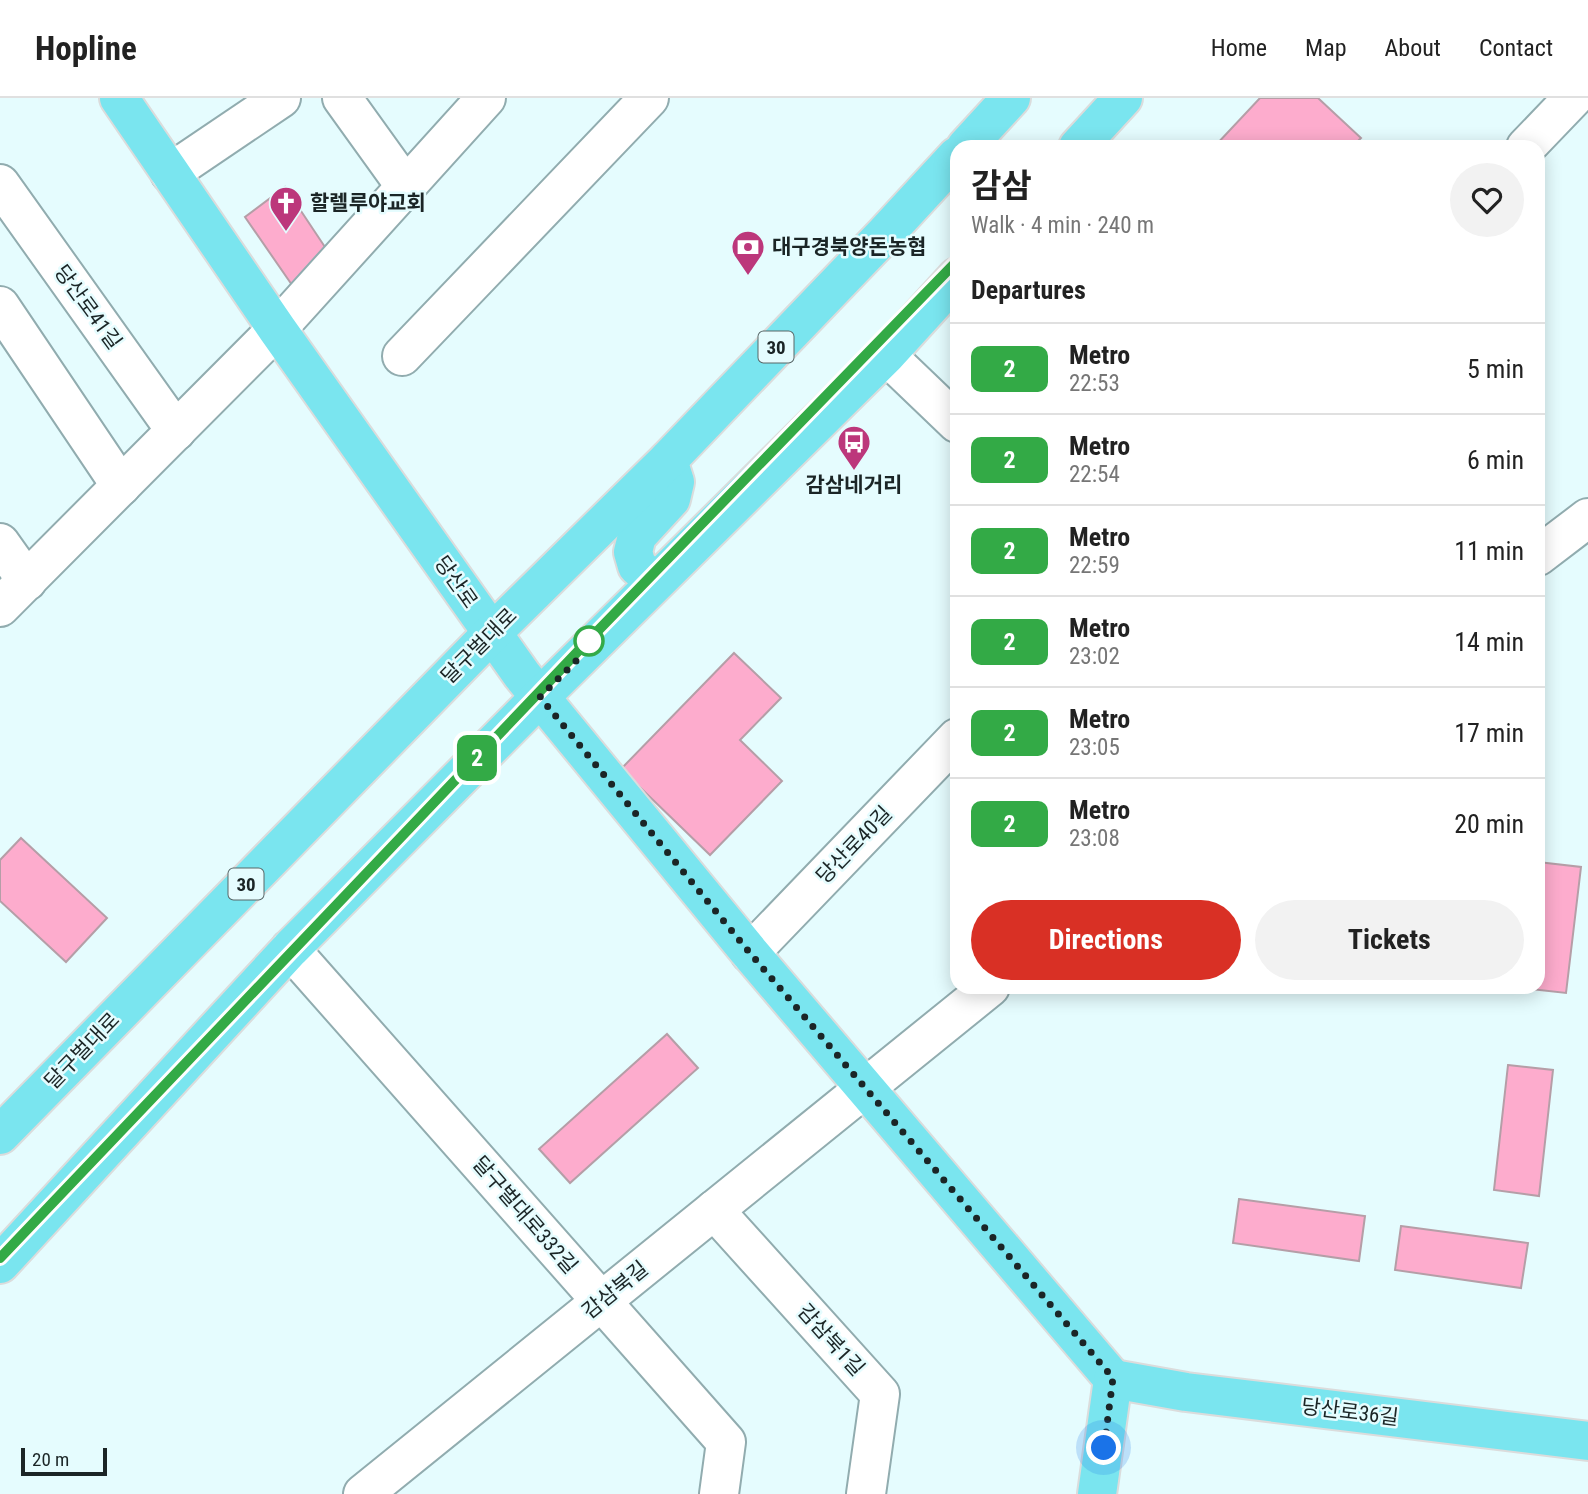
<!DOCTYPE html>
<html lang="en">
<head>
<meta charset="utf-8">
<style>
	:root { --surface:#fff; --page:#f2f2f2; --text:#222; --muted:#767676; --line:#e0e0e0; --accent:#d93025 }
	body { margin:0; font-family:"Roboto Condensed","Noto Sans KR",sans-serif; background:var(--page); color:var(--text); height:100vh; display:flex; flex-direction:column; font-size:26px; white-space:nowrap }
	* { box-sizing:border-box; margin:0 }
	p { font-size:23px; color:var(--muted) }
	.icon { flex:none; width:38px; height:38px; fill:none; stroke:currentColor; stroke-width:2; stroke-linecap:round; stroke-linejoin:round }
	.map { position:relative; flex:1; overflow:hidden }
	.side { position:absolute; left:950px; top:42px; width:595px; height:854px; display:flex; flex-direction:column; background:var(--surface); border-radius:21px; box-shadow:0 4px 18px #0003 }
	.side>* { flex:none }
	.badge { padding:0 14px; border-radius:10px; font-size:24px; line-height:46px }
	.scale { position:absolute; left:21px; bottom:18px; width:86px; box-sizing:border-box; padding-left:7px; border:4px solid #1b2526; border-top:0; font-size:19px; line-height:24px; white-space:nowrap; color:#1b2526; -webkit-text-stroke:5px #e5fcfe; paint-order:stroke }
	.you { position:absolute; width:35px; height:35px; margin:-18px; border:5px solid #fff; border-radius:50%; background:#1a73e8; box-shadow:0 0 0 10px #1a73e833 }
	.map>.badge { position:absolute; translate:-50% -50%; box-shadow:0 0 0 4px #fff }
	h2 { padding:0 21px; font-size:26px; line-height:63px }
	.round { display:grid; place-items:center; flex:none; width:74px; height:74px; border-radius:37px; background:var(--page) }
	.overview { display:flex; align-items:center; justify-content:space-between; height:119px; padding:0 21px }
	h1 { font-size:33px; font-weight:700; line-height:52px }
	.primary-button { display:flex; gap:14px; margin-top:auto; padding:14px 21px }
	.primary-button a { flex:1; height:80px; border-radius:42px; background:var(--accent); color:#fff; font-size:28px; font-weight:700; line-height:80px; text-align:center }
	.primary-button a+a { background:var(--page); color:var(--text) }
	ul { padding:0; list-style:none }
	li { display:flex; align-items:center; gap:21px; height:91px; padding:0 21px; border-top:2px solid var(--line) }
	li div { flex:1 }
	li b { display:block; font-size:26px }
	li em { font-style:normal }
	li .badge { min-width:77px; font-weight:700; text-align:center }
	header { display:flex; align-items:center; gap:42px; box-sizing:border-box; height:98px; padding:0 35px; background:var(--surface); border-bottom:2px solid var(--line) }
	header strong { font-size:33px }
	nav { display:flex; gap:38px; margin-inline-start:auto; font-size:24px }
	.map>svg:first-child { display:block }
	.building { fill:#fdaccd; stroke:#b59ea7; stroke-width:2 }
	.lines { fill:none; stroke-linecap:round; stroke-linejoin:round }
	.minor-casing { stroke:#91acaf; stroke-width:42 }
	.major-casing { stroke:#dbdcdc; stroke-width:42 }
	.minor { stroke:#fff; stroke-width:38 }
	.major { stroke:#7ae5ef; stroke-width:38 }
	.line-casing { stroke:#fff; stroke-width:16 }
	.line { stroke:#33aa46; stroke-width:10 }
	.walk { stroke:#1b2526; stroke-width:7; stroke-dasharray:0 12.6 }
	.stop-dot { fill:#fff; stroke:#33aa46; stroke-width:3.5 }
	.labels { text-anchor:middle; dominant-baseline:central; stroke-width:5; stroke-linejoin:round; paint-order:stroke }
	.shield { fill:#e5fcfe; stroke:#586667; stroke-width:2 }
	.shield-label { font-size:19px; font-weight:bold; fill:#1b2526 }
	.poi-label { font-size:21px; font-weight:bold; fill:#1b2526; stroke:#e5fcfe; text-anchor:start }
	.street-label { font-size:21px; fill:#1b2526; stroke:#e5fcfe }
</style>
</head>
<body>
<header>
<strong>Hopline</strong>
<nav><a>Home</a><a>Map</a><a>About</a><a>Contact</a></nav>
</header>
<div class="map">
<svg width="1588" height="1396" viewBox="0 0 1588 1396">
	<rect width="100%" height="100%" fill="#e5fcfe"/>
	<g class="building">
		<polygon points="1260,0 1318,0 1361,40 1352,49 1214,49"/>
		<polygon points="285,89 327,152 292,187 245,119"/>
		<polygon points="734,555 781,600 740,642 782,683 710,757 621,671"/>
		<polygon points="21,740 107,820 66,864 0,803 0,762"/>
		<polygon points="1538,764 1581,769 1566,895 1521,890 1538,889"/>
		<polygon points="667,936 698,970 570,1085 539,1051"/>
		<polygon points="1508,967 1553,972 1539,1098 1494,1092"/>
		<polygon points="1239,1101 1365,1118 1359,1163 1233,1145"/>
		<polygon points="1401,1128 1528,1145 1521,1190 1395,1172"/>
	</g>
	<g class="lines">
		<defs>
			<g id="minor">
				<polyline points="342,0 406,89"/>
				<polyline points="1526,49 1573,0"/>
				<polyline points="170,75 281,0"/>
				<polyline points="0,86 176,333"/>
				<polyline points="0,208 121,388"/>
				<polyline points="886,257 957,325"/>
				<polyline points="402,258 649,0"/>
				<polyline points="0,445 27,483"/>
				<polyline points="1538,458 1588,420"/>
				<polyline points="0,509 277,231 486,0"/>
				<polyline points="290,851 726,1344 719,1396"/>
				<polyline points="750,855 957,640"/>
				<polyline points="714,1112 880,1296 866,1396"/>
				<polyline points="363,1396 990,889"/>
			</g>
			<g id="major">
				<polyline points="119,0 277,231 522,577 750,855 1113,1281 1097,1396"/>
				<polyline points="966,49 1011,0"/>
				<polyline points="1078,49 1123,0"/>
				<polyline points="655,484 637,468 633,454 637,438 671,401 675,384 668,362"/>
				<polyline points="0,1037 492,535 668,362 885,136 957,58"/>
				<polyline points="0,1166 290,851 540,599 886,257 957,179"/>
				<polyline points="1113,1281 1186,1294 1588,1343"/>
			</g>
		</defs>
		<use href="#minor" class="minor-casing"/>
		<use href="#major" class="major-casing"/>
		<use href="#minor" class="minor"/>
		<use href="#major" class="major"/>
	</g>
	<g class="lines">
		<defs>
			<polyline id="line" points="0,1160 584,547 957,163"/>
		</defs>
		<use href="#line" class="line-casing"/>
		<use href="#line" class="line"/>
		<polyline class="walk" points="589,543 597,542 540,599 750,855 1113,1280 1104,1350"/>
	</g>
	<defs>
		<symbol id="church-pin" viewBox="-11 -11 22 30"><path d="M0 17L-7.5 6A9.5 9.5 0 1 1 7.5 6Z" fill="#bc377b" stroke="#e5fcfe"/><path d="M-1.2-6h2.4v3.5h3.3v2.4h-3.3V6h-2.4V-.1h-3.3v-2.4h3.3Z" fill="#fff"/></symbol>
		<symbol id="bank-pin" viewBox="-11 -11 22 30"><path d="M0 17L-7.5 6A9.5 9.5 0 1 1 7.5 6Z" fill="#bc377b" stroke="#e5fcfe"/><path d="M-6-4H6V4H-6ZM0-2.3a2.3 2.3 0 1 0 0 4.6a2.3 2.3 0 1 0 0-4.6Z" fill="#fff"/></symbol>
		<symbol id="bus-pin" viewBox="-11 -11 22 30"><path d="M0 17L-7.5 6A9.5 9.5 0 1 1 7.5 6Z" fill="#bc377b" stroke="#e5fcfe"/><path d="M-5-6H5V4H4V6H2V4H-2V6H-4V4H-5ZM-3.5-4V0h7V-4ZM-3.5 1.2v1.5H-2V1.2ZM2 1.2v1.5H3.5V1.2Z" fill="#fff"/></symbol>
	</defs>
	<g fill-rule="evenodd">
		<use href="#church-pin" x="267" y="86" width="38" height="52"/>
		<use href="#bank-pin" x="729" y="130" width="38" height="52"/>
		<use href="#bus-pin" x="835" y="325" width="38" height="52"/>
	</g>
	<circle class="stop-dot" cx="589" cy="543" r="14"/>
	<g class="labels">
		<g class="shield">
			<rect x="758.5" y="233.5" width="35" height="31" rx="5"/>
			<rect x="228.5" y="770.5" width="35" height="31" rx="5"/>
		</g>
		<g class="shield-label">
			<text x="776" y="249">30</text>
			<text x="246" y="786">30</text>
		</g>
		<g class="poi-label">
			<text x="310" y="105">할렐루야교회</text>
			<text x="772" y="149">대구경북양돈농협</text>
			<text x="854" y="387" text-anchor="middle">감삼네거리</text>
		</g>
		<g class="street-label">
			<text transform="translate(88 209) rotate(54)">당산로41길</text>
			<text transform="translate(456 484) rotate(55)">당산로</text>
			<text transform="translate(479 548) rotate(-45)">달구벌대로</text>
			<text transform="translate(854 747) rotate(-46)">당산로40길</text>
			<text transform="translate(82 953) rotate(-46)">달구벌대로</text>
			<text transform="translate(525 1117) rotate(49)">달구벌대로332길</text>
			<text transform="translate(615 1192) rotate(-39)">감삼북길</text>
			<text transform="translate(831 1242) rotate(48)">감삼북1길</text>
			<text transform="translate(1350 1314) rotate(7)">당산로36길</text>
		</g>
	</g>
</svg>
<div class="scale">20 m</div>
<div class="you" style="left:1104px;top:1350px"></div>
<b class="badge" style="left:477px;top:660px;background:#33aa46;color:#fff">2</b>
<section class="side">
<div class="overview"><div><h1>감삼</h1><p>Walk · 4 min · 240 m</p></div><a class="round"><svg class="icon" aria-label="heart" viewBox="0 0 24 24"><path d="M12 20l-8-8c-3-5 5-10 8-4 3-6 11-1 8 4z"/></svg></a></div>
<h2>Departures</h2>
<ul>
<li><span class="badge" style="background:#33aa46;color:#fff">2</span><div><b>Metro</b><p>22:53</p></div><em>5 min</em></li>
<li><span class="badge" style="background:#33aa46;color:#fff">2</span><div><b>Metro</b><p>22:54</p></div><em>6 min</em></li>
<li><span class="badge" style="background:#33aa46;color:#fff">2</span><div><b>Metro</b><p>22:59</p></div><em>11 min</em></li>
<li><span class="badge" style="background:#33aa46;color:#fff">2</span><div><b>Metro</b><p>23:02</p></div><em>14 min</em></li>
<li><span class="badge" style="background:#33aa46;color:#fff">2</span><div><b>Metro</b><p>23:05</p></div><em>17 min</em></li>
<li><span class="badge" style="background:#33aa46;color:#fff">2</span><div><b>Metro</b><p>23:08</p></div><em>20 min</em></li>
</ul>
<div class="primary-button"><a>Directions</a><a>Tickets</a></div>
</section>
</div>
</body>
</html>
